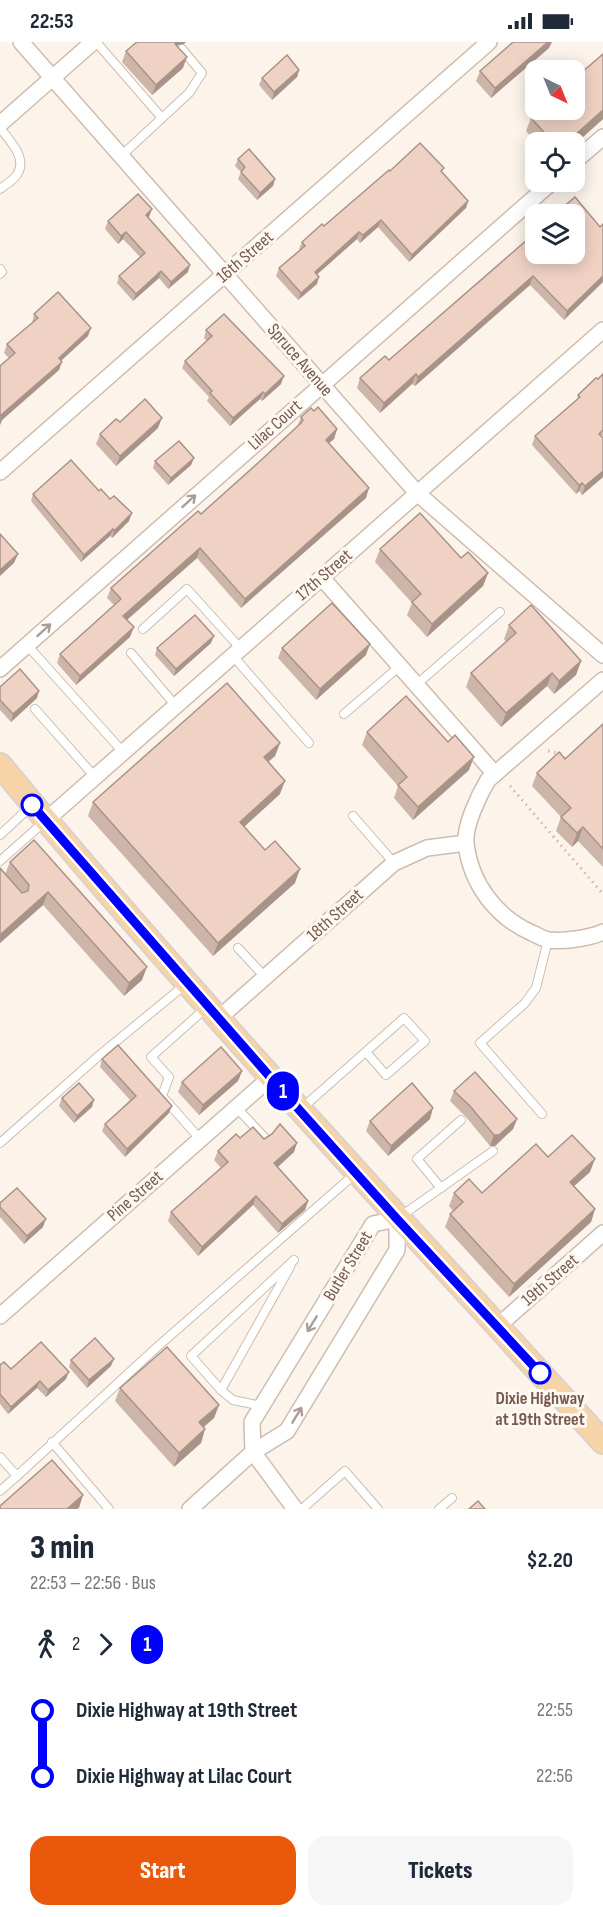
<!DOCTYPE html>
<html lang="en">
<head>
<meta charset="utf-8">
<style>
	:root { --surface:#fff; --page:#f6f6f7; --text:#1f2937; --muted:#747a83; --accent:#ea580c }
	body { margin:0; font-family:"Sofia Sans Condensed",sans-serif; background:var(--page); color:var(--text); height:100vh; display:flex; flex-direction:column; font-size:22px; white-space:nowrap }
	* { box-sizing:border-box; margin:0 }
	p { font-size:20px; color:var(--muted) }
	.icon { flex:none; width:33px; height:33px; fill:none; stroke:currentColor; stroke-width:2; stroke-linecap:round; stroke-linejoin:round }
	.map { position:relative; height:1467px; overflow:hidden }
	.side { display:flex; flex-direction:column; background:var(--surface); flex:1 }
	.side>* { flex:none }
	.badge { padding:0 12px; border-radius:20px; font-size:21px; line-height:39px }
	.needle { width:39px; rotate:137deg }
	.controls { position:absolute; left:525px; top:18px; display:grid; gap:12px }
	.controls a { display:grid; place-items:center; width:60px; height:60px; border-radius:12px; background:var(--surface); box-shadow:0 3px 15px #0003; font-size:30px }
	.map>.badge { position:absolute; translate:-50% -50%; box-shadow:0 0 0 3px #fff }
	.legs { display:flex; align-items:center; gap:9px; height:66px; padding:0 30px; font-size:20px }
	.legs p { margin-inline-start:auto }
	.overview { display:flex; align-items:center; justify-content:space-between; height:102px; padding:0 30px }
	h1 { font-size:33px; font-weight:800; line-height:45px }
	.cta { display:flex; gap:12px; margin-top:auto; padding:12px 30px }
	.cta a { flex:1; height:69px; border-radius:18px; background:var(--accent); color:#fff; font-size:24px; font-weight:800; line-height:69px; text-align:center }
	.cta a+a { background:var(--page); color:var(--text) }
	ul { padding:0 30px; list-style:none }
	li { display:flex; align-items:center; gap:21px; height:66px; font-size:22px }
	li i { display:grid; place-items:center; width:9px; height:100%; margin:0 8px; background:currentColor }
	li i::after { content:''; width:15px; height:15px; margin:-8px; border:4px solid; border-radius:50%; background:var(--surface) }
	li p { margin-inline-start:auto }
	li:first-child i { background:linear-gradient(#0000 50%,currentColor 0) }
	li:last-child i { background:linear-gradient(currentColor 50%,#0000 0) }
	.status { display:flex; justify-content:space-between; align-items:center; height:42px; padding:0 30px; background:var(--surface); direction:ltr }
	.status svg { height:16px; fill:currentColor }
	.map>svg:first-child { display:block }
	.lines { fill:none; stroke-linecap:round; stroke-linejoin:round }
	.service-casing { stroke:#cebcb0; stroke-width:10 }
	.minor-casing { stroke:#cebcb0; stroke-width:18 }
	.primary-casing { stroke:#d9d1cd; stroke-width:26 }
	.path { stroke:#d6b5a6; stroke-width:3; stroke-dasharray:1.5 4.5; stroke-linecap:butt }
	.service { stroke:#fff; stroke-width:8 }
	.minor { stroke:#fff; stroke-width:15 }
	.primary { stroke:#f7d4a7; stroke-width:22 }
	.wall { fill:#ceb5a9 }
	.shaded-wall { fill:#a89389 }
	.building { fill:#f0d2c4; stroke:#a89389; stroke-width:1.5 }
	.oneway { stroke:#ad9c95 }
	.line-1-casing { stroke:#fff; stroke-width:14 }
	.line-1 { stroke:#00f; stroke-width:9 }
	.stop-1-dot { fill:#fff; stroke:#00f; stroke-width:3 }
	.labels { text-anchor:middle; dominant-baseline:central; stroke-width:6; stroke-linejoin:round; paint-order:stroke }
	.street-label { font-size:18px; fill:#775a4e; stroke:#fef8f2 }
	.stop-label { font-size:18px; font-weight:bold; fill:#775a4e; stroke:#fef8f2 }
</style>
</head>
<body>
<div class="status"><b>22:53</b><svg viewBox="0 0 49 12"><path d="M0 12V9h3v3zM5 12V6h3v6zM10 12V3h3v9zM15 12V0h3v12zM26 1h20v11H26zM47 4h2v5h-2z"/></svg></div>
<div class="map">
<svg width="603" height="1467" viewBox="0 0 603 1467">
	<rect width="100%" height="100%" fill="#fcf4eb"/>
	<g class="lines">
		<defs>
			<g id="service">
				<polyline points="96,0 162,76"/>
				<path d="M 0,86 C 10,99 29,117 16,134 C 12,139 5,143 0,147"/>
				<polyline points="121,114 189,51 202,31 182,7"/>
				<polyline points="0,227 2,230 0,232"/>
				<polyline points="143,587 187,547 241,607"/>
				<polyline points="27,603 123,710"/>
				<polyline points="131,611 176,664"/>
				<polyline points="233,614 309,701"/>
				<polyline points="417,642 500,570"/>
				<polyline points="35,667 95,735"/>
				<polyline points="344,672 400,624"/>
				<polyline points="353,774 394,821"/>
				<polyline points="0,793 31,764"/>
				<polyline points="0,819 44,780"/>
				<polyline points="238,906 265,935"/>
				<polyline points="236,1065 265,1096"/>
				<polyline points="301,1067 404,976 425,999 386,1033 366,1010"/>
				<polyline points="542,1072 480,1001 524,962 536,946 548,898"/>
				<polyline points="200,1097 162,1054 169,1035 151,1015 207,965"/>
				<polyline points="0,1101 102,1011 186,942"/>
				<polyline points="441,1146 417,1117 461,1078"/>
				<polyline points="401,1174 493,1109"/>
				<polyline points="221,1348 290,1225"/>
				<polyline points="262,1364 233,1358 221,1348 191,1314 294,1218"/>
				<polyline points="52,1400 109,1467"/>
				<polyline points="0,1415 17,1434 0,1449"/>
				<polyline points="17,1434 156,1306 356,1131"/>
				<polyline points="302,1467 345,1429 378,1467"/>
				<polyline points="439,1467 452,1456"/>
			</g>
			<g id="minor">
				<polyline points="21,0 417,451 603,613"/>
				<polyline points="0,82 93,0"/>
				<polyline points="574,120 603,95"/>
				<polyline points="0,430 489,0"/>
				<polyline points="322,536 495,732"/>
				<polyline points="0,627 552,140"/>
				<path d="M 603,638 L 488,738 C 479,753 464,784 466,802 C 471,842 496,875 532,891 C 537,893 543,897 549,898 C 563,900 590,896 603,890"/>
				<polyline points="45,779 603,288"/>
				<polyline points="219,976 394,821 427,806 466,801"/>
				<polyline points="0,1274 271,1035"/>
				<polyline points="498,1284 603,1191"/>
				<polyline points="253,1410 295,1467"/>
				<polyline points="190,1467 253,1410 287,1389 397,1208 397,1177 373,1182 252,1380 253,1410"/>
			</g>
			<path id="primary" d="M 0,723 C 193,956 400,1176 603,1400"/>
		</defs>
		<use href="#service" class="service-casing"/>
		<use href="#minor" class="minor-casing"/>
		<use href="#primary" class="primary-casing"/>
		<g class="path">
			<polyline points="548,709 563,712 565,719"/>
			<polyline points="510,744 603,852"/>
		</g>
		<use href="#service" class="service"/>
		<use href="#minor" class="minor"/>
		<use href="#primary" class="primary"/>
	</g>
	<g class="wall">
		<polygon points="184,2 178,3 178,5 183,26 152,53 122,20 126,9"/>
		<polygon points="549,6 491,56 476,39 480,29"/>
		<polygon points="603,12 603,77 574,103 574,100 537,100 526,89 531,76"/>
		<polygon points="299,28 297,35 272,58 259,43 262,36"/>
		<polygon points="238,117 275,137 273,144 257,158 238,137 241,130 235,124"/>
		<polygon points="390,129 442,130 468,159 466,166 409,220 378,185 360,201 357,197 317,232 317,242 298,258 276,234 279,226 300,208 299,207 302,200 324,184"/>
		<polygon points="148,175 188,230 168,247 159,236 133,259 117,241 119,234 140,215 123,197 118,202 105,187 108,179 149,175"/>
		<polygon points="600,185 564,278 530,243 415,344 412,342 380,371 357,346 360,336"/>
		<polygon points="34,272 88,294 61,319 59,328 2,378 0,383 0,324 9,316 4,311 7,302 32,281"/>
		<polygon points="206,288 281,342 262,359 260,357 230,384 207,359 209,355 182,326 185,319 207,299 204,296"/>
		<polygon points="603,332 603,393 602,394 603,396 603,435 582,453 579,449 576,452 532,403 535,394 577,357 578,353"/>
		<polygon points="314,369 337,387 334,397 329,401 366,456 241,566 197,516 127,578 130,595 76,643 57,621 60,612 114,563 107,556 111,546 201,472 259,420 297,385 301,375"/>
		<polygon points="158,386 116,424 96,402 100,392"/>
		<polygon points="194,416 191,423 168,443 153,426 155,419"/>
		<polygon points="99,449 129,479 112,496 110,494 81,520 31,459 33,452"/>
		<polygon points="380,507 461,516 488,531 483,544 427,595 407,573 412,561 375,520"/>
		<polygon points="509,583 581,619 576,633 554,652 547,644 501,685 466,645 471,631 506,600 504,597"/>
		<polygon points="211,601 174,634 155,613 157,606"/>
		<polygon points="282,606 366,613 316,658 278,616"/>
		<polygon points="0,645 37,656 11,680 0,668"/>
		<polygon points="603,682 603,825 578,799 572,805 556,789 561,775 532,744 537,731 565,717"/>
		<polygon points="367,690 469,728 413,778 394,756 398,744 362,703"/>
		<polygon points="280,701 275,714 268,720 280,752 244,785 295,841 213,914 88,774 93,760"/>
		<polygon points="34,798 142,938 124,954 43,863 0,901 0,826 5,832 10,820"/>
		<polygon points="102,1017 169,1071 125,1115 102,1089 105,1082 130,1058 100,1025"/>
		<polygon points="242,1029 238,1039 199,1073 178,1050 182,1040"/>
		<polygon points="454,1049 517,1077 513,1087 495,1104 490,1104 466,1075 450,1059"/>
		<polygon points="62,1056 92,1065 74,1081 59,1064"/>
		<polygon points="430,1077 388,1114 366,1089 370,1079"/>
		<polygon points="240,1096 264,1097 294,1110 278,1125 308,1159 305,1168 278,1191 253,1163 198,1214 168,1179 171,1170 221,1126 214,1118 218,1109"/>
		<polygon points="590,1130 574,1144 595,1167 591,1180 509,1255 445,1185 450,1172 453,1169 449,1164 454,1151 482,1151"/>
		<polygon points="0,1161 43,1185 24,1202 0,1175"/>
		<polygon points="71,1318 111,1324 87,1346 69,1325"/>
		<polygon points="0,1323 11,1327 66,1337 46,1355 37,1346 8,1372 0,1362"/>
		<polygon points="120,1346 219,1363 214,1376 204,1385 205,1387 201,1401 174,1425 115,1359"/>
	</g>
	<g class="shaded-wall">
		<polygon points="178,0 186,0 184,2 178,3 176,9 175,2"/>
		<polygon points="548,0 552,0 549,6 491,56 495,46"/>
		<polygon points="187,15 183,26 152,53 156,43"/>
		<polygon points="299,28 297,35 272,58 274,50"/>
		<polygon points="603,68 603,77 574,103 574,100 567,100"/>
		<polygon points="275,137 273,144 257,158 260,151"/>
		<polygon points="468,159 466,166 409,220 412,213"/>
		<polygon points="152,167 149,175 143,180 146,173"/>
		<polygon points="381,178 378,185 360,201 363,193"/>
		<polygon points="126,190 123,197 118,202 121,194"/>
		<polygon points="359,190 357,197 312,237 315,230"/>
		<polygon points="190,223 188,230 168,247 171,240"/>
		<polygon points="161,229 159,236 133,259 136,252"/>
		<polygon points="533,234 530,243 415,344 418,335"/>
		<polygon points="603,234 603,240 564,278 567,269"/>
		<polygon points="319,235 317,242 298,258 301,251"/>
		<polygon points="91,286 88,294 55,324 59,316"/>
		<polygon points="62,320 59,328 2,378 0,383 0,374"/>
		<polygon points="416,332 412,342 380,371 384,361"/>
		<polygon points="284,334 281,342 262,359 265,352"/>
		<polygon points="263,350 260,357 230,384 233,376"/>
		<polygon points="162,376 158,386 116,424 120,414"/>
		<polygon points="337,387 334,397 322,407 326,398"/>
		<polygon points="194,416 191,423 168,443 171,436"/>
		<polygon points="603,429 603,435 582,453 585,444"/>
		<polygon points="582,441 579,449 576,452 579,443"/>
		<polygon points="369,446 366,456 241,566 245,557"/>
		<polygon points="132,471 129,479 112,496 114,489"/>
		<polygon points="113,487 110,494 81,520 84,513"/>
		<polygon points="200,506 197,516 120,584 123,574"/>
		<polygon points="18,512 14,521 0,534 0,528"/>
		<polygon points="488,531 483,544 427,595 432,582"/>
		<polygon points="134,585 130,595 76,643 80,634"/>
		<polygon points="214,594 211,601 174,634 176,627"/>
		<polygon points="370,602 366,613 316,658 320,647"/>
		<polygon points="581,619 576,633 554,652 559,639"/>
		<polygon points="552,631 547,644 501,685 506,671"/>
		<polygon points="39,649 37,656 11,680 13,672"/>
		<polygon points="280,701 275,714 259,728 264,715"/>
		<polygon points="474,715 469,728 413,778 418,765"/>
		<polygon points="285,739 280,752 235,793 240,780"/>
		<polygon points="583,785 578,799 572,805 577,791"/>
		<polygon points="300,827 295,841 213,914 218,901"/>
		<polygon points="48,850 43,863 0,901 0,893"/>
		<polygon points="147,925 142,938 124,954 129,941"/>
		<polygon points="242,1029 238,1039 199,1073 203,1063"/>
		<polygon points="94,1058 92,1065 74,1081 77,1074"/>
		<polygon points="172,1064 169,1071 125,1115 127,1107"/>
		<polygon points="433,1066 430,1077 388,1114 391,1104"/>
		<polygon points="517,1077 513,1087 495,1104 490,1104 494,1093"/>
		<polygon points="297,1101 294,1110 271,1131 274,1121"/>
		<polygon points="595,1117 590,1130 565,1152 570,1140"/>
		<polygon points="256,1154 253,1163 198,1214 202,1205"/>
		<polygon points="308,1159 305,1168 278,1191 282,1182"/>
		<polygon points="595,1167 591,1180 509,1255 514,1242"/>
		<polygon points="46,1177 43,1185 24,1202 27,1194"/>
		<polygon points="114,1317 111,1324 87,1346 89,1338"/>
		<polygon points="69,1330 66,1337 46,1355 48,1348"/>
		<polygon points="40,1339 37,1346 8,1372 11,1365"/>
		<polygon points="219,1363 214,1376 194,1393 199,1380"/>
		<polygon points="205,1387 201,1401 174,1425 179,1411"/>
		<polygon points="83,1453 79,1466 77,1467 67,1467"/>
	</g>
	<g class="building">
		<polygon points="137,0 178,0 175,2 187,15 156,43 126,9"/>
		<polygon points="513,0 548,0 495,46 480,29"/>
		<polygon points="603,12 603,68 567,100 553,100 531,76 540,68 574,68 574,37"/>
		<polygon points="287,13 299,28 274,50 262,36"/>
		<polygon points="420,101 444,126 441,129 468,159 412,213 381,178 363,193 359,190 315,230 319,235 301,251 279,226 305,204 302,200 322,182 324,184 389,128 390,129"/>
		<polygon points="249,107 275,137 260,151 241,130 245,125 238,117"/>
		<polygon points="138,152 152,167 146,173 190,223 171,240 161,229 136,252 119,234 145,211 126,190 121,194 108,179"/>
		<polygon points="575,155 600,185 603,182 603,234 567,269 533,234 418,335 416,332 384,361 360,336 385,314 389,318 536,190 536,212 574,212 574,172 555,172"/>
		<polygon points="58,250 91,286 59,316 62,320 0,374 3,376 0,378 0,324 15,311 7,302 38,276 34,272"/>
		<polygon points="224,272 284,334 265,352 263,350 233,376 210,351 212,349 185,319 212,294 206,288"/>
		<polygon points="603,332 603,388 599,392 603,396 603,429 585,444 582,441 579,443 535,394 580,355 578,353 596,336 598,337"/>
		<polygon points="145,357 162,376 120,414 100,392 116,377 120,380"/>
		<polygon points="318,365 337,387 326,398 369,446 245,557 200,506 123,574 134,585 80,634 60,612 121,557 111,546 198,469 201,472 259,420 301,381 303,378 301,375 311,366 314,369"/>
		<polygon points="179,399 194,416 171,436 155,419"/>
		<polygon points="71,418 99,449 101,447 110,457 114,454 132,471 114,489 113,487 84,513 33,452"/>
		<polygon points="420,471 461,516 468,510 488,531 432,582 412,560 421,552 380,507"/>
		<polygon points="0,492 18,512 0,528"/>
		<polygon points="332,561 370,602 320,647 282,606"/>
		<polygon points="531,563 581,619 559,639 552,631 506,671 471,631 516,591 509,583"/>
		<polygon points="195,573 214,594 176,627 157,606"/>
		<polygon points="20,627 39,649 13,672 0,658 0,645"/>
		<polygon points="227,641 280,701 264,715 285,739 240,780 265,808 275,799 300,827 218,901 93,760"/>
		<polygon points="406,654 448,700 455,693 474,715 418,765 398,743 407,735 367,690"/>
		<polygon points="603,682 603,807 583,785 577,791 561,775 571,766 537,731 559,710 565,717"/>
		<polygon points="34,798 147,925 129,941 48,850 0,893 0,826 22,851 28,849 29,843 10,820"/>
		<polygon points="118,1003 172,1064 127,1107 105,1082 136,1054 102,1017"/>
		<polygon points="221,1005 242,1029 203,1063 182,1040"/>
		<polygon points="475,1030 517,1077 499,1093 494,1093 470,1064 454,1049"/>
		<polygon points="79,1041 94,1058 77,1074 62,1056"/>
		<polygon points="412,1041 433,1066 391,1104 370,1079"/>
		<polygon points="280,1082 297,1101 274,1121 308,1159 282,1182 256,1154 202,1205 171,1170 228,1120 218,1109 236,1092 240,1096 253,1085 264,1097 272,1092"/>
		<polygon points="572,1093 595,1117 570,1140 595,1167 514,1242 450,1172 463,1160 454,1151 469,1137 482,1151 536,1102 548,1115"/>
		<polygon points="17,1146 46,1177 27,1194 0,1165 0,1161"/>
		<polygon points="95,1296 114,1317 89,1338 71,1318"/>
		<polygon points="41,1300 69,1330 48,1348 40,1339 11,1365 0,1352 0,1323 4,1320 11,1327"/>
		<polygon points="167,1305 219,1363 199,1380 205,1387 179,1411 120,1346"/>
		<polygon points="52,1418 83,1453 67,1467 0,1467 0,1464"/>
		<polygon points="478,1459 485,1467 469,1467"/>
	</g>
	<defs><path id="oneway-shaft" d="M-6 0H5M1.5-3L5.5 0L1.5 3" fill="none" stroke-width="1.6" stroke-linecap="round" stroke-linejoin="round" transform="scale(1.5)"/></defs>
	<g class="oneway">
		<use href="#oneway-shaft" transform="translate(189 459) rotate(-42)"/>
		<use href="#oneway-shaft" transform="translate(44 588) rotate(-42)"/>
		<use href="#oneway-shaft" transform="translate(312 1282) rotate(121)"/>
		<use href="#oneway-shaft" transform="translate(297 1373) rotate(-59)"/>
	</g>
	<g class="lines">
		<defs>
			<polyline id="line-1" points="32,763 285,1052 397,1177 540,1331"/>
		</defs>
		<use href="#line-1" class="line-1-casing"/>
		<use href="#line-1" class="line-1"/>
	</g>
	<g class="stop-1-dot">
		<circle cx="32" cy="763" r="10"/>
		<circle cx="540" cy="1331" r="10"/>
	</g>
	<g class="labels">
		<g class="street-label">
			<text transform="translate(245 215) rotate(-41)">16th Street</text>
			<text transform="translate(300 318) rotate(49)">Spruce Avenue</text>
			<text transform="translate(275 383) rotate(-42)">Lilac Court</text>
			<text transform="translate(324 533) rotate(-41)">17th Street</text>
			<text transform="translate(335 873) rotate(-42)">18th Street</text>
			<text transform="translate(135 1154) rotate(-41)">Pine Street</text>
			<text transform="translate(348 1224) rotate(-59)">Butler Street</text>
			<text transform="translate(550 1238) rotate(-41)">19th Street</text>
		</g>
		<g class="stop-label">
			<text x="540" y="1356">Dixie Highway<tspan x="540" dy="21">at 19th Street</tspan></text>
		</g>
	</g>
</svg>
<div class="controls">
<a><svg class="needle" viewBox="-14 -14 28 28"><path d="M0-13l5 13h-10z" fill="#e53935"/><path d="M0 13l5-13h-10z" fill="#747a83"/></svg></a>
<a><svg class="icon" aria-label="locate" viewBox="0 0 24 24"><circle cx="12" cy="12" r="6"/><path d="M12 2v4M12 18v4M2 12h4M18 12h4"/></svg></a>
<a><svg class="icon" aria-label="layers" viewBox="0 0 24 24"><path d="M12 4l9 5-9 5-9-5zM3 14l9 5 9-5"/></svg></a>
</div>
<b class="badge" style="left:283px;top:1049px;background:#00f;color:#fff">1</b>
</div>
<section class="side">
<div class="overview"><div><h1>3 min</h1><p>22:53 – 22:56 · Bus</p></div><b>$2.20</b></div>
<div class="legs"><svg class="icon" aria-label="walk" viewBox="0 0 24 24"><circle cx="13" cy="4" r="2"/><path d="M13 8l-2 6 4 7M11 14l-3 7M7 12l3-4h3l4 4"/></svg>2<svg class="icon" aria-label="forward" viewBox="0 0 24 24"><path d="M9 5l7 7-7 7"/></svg><b class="badge" style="background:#00f;color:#fff">1</b></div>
<ul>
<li><i style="color:#00f"></i><b>Dixie Highway at 19th Street</b><p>22:55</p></li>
<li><i style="color:#00f"></i><b>Dixie Highway at Lilac Court</b><p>22:56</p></li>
</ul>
<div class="cta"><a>Start</a><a>Tickets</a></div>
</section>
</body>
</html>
